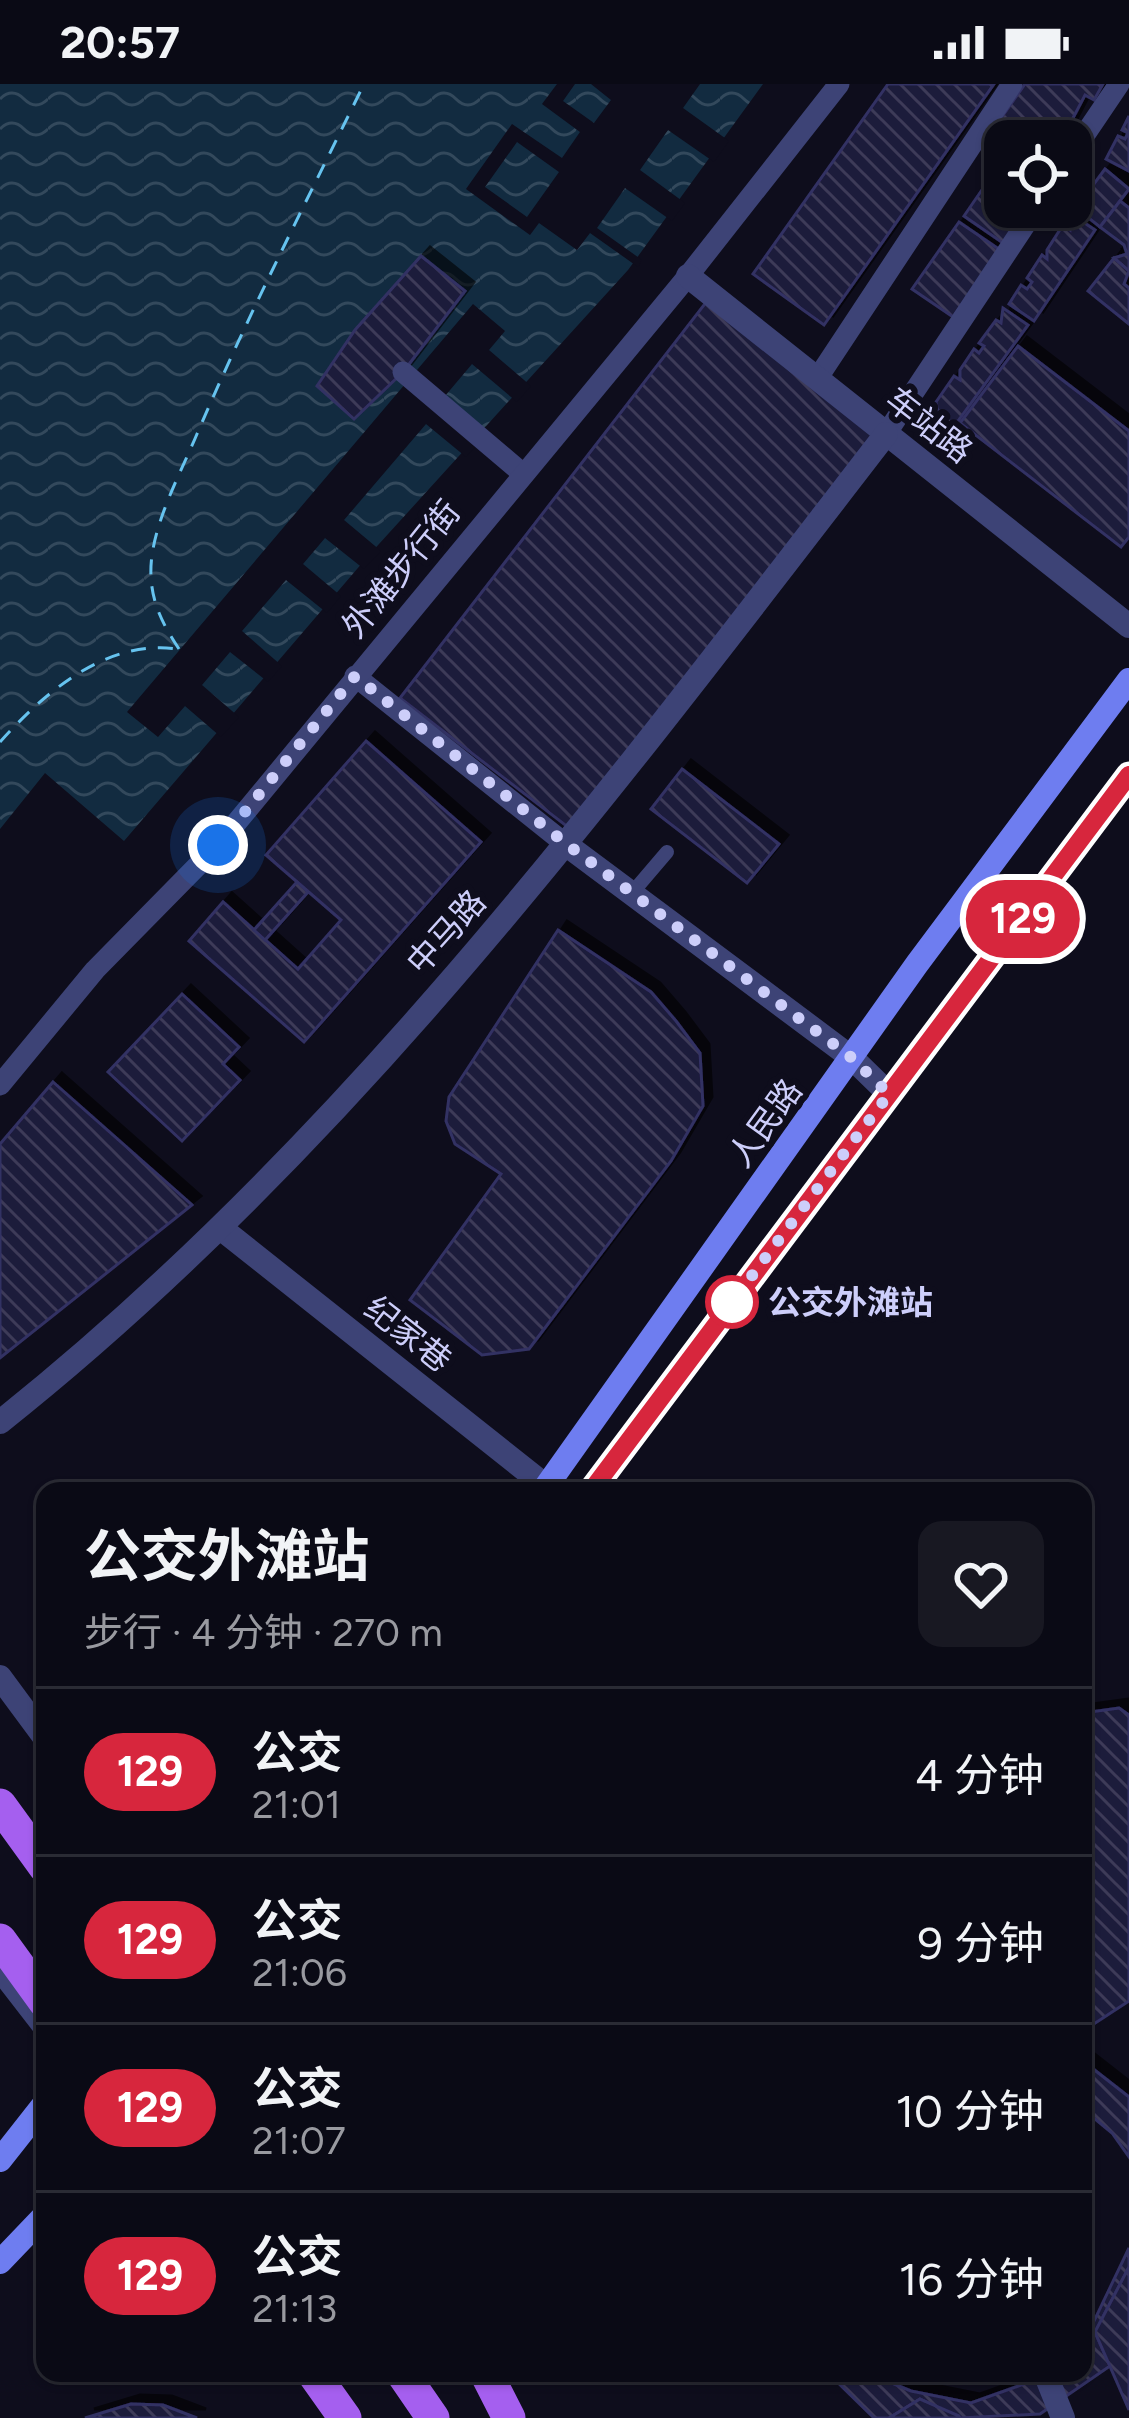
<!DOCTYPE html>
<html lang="zh">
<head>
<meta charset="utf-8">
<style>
	:root { --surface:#0a0a15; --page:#181822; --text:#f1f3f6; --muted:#999aa0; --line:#2a2b34 }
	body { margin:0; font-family:Figtree,"Noto Sans SC",sans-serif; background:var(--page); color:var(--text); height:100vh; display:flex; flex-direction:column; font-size:45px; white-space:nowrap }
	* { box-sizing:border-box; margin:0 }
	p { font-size:39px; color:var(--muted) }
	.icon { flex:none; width:66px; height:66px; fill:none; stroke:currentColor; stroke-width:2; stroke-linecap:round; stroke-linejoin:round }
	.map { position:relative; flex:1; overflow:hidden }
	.side { position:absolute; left:36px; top:1398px; width:1056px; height:900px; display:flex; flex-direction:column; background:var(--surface); border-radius:24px; box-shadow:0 3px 9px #0004,0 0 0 3px var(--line) }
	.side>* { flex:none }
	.badge { padding:0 24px; border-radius:39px; font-size:42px; line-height:78px }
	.controls { position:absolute; left:984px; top:36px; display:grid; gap:24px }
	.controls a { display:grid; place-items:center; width:108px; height:108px; border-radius:24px; background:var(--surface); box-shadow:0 3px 9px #0004,0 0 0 3px var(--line); font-size:60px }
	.you { position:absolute; width:60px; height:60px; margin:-30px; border:9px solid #fff; border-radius:50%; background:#1a73e8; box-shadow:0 0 0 18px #1a73e833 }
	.map>.badge { position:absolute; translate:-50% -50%; box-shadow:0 0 0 6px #fff }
	.round { display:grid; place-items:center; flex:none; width:126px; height:126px; border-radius:24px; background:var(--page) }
	.head { display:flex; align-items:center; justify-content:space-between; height:204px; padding:0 48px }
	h1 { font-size:57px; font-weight:700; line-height:90px }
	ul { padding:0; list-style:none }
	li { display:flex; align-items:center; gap:36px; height:168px; padding:0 48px; border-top:3px solid var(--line) }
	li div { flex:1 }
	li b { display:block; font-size:45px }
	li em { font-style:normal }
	li .badge { min-width:132px; font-weight:700; text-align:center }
	.status { display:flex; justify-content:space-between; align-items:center; height:84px; padding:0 60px; background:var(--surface); direction:ltr }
	.status svg { height:33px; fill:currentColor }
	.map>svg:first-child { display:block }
	.water { fill:url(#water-waves) }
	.pier { fill:#0e0d1c; fill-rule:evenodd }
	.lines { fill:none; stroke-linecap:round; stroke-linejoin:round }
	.ferry { stroke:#66c3ef; stroke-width:3; stroke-dasharray:15 12; stroke-linecap:butt }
	.building { fill:url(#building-back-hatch); stroke:#333064; stroke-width:3; filter:url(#shadow) }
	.path { stroke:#39a28d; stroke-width:6; stroke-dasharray:6 9; stroke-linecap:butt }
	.service { stroke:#3d4376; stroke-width:14 }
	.pedestrian { stroke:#3d4376; stroke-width:21 }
	.minor { stroke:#3d4376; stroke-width:24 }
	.tertiary { stroke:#3d4376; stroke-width:24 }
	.secondary { stroke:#6e7df0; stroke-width:24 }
	.primary { stroke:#a55fef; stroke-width:33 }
	.line-casing { stroke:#fff; stroke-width:27 }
	.line { stroke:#d7263d; stroke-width:18 }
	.walk { stroke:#cdcefa; stroke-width:12; stroke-dasharray:0 21.6 }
	.stop-dot { fill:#fff; stroke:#d7263d; stroke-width:6 }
	.labels { text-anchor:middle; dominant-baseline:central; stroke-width:12; stroke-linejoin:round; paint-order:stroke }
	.street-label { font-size:33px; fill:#cdcefa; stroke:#0e0d1c }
	.stop-label { font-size:33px; font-weight:bold; fill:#cdcefa; stroke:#0e0d1c; text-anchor:start }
</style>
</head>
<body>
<div class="status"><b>20:57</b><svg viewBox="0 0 49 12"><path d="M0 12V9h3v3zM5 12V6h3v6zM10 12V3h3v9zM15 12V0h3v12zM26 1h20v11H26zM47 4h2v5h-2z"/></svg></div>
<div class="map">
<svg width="1129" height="2334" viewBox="0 0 1129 2334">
	<defs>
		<pattern id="water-waves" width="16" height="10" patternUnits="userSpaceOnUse" patternTransform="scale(3)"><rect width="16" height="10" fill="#122b40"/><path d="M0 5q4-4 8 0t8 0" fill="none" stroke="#33495c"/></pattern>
		<pattern id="building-back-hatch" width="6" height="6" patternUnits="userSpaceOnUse" patternTransform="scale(3)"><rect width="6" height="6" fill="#1d1b3b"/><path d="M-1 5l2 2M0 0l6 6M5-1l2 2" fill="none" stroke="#3d3b58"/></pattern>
		<filter id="shadow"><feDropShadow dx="9" dy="-9" stdDeviation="0" flood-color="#0009"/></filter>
	</defs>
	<rect width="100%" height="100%" fill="#0e0d1c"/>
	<polygon class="water" points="0,0 763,0 628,186 369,471 124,757 45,689 0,745"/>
	<g class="pier">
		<path d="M 557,0 L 575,0 L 563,17 L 594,39 L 611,16 L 591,0 L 700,0 L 683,24 L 729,57 L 714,78 L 668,46 L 640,86 L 685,119 L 672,137 L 625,104 L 597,144 L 642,176 L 638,183 L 590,149 L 577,166 L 539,139 L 530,151 L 466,105 L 512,40 L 562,74 L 580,48 L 542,20 ZM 517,58 L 559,88 L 527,133 L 485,103 Z"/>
		<polygon points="473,220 505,247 489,266 531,302 517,318 472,280 445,312 489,348 466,373 426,340 344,436 381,467 364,485 325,454 303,480 341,512 327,529 286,496 242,547 282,582 268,598 230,568 202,601 239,633 221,653 185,622 158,653 127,628"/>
	</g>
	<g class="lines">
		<g class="ferry">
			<path d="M 179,565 C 159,535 147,509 152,471 C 158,430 181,388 197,350 C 248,231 307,116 364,0"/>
			<path d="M 0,658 C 45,608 106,555 178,565"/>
		</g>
	</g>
	<g class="building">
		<polygon points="888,0 994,0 824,241 753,190"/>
		<polygon points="1025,0 1103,0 1094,16 1085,11 1061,57 1005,57 1005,72 983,60"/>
		<polygon points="1129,32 1129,87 1106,75 1118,52 1125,55 1128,49 1122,46"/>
		<polygon points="1105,85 1129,105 1100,143 1076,124"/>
		<polygon points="986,100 1005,113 1005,123 1026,127 1003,159 964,132"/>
		<polygon points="1120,117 1129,124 1129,187 1114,174 1127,170 1124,161 1100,143"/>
		<polygon points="1071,130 1095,146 1034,237 1009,220 1021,201 1027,205 1032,198 1027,194 1042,171 1047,175 1047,166 1063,141 1070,146"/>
		<polygon points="959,138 1000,166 953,233 912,205"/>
		<polygon points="421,172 465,207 403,288 354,335 317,302 355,246"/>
		<polygon points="1114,174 1129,187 1124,200 1129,204 1129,240 1088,207"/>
		<polygon points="707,217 880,351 573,747 400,614"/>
		<polygon points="1003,224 1028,241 953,344 939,334 936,318 954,292 960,296 960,286 974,265 979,269 984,262 979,259 996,236 1001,239"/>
		<polygon points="1018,262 1129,347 1129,453 1121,463 960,339"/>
		<polygon points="366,657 481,758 304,958 189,857 223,818 298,885 341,836 266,771"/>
		<polygon points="682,685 779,760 747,799 651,725"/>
		<polygon points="297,798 308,808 265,856 254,846"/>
		<polygon points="558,846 651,908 676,937 700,969 703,1022 671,1077 529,1265 482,1271 410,1216 501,1090 455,1060 446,1037 449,1013"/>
		<polygon points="182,910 239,963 223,980 240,996 182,1057 108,988"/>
		<polygon points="53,998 192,1121 0,1274 0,1060"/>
		<polygon points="1119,1624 1129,1631 1129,1917 1083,1947 1083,1629"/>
		<polygon points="1083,1977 1129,2013 1129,2073 1112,2049 1083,2025"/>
		<polygon points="1129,2164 1129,2183 1095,2248 1110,2282 1040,2330 960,2334 920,2315 889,2334 874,2334 828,2289 890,2289 894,2300 911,2307 971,2319 1055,2289 1083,2289 1083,2260"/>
		<polygon points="1129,2183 1129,2326 1095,2248"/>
		<polygon points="920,2315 959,2332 960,2334 889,2334"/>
		<polygon points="131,2320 163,2321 197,2334 85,2334"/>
	</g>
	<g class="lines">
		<polyline class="path" points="983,88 1005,104"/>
		<polyline class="service" points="632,809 667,768"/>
		<g class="pedestrian">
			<polyline points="1071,71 1119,0"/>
			<polyline points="403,288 522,389"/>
			<polyline points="817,295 1012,0"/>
			<polyline points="886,350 1037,123"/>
			<polyline points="355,592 568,762"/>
			<polyline points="0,1001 95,886 218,761 688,192 839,0"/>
		</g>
		<g class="minor">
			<polyline points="688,192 1129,542"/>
			<polyline points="568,762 852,974 889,1010"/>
			<polyline points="0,1593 45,1654"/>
			<polyline points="0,1885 45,1943"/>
		</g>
		<g class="tertiary">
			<polyline points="223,1146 552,1407"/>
			<path d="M 0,1338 C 348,1062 616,699 886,350"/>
			<polyline points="1045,2289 1063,2334"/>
		</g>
		<g class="secondary">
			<polyline points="543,1407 917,880 1129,596"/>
			<polyline points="591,1407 1129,691"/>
			<polyline points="0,2076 45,2019"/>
			<polyline points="0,2178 45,2131"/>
		</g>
		<g class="primary">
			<polyline points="0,1721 45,1783"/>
			<polyline points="0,1856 45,1918"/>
			<polyline points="313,2289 345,2334"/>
			<polyline points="402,2289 433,2334"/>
			<polyline points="486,2289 509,2334"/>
		</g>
	</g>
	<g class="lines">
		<defs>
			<polyline id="line" points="591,1407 1129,691"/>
		</defs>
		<use href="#line" class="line-casing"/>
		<use href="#line" class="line"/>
		<polyline class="walk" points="218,761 355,592 568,761 852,974 889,1010 726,1226 732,1218"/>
	</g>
	<circle class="stop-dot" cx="732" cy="1218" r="24"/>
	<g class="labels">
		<g class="street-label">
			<text transform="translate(929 341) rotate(38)">车站路</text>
			<text transform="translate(401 485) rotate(-51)">外滩步行街</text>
			<text transform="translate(446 848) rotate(-48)">中马路</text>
			<text transform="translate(765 1039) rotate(-54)">人民路</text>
			<text transform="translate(408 1250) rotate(38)">纪家巷</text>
		</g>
		<g class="stop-label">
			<text x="768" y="1218">公交外滩站</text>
		</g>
	</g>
</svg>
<div class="controls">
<a><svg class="icon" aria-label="locate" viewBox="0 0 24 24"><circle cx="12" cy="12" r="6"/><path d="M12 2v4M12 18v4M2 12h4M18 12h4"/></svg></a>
</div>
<div class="you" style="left:218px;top:761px"></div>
<b class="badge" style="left:1023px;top:835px;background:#d7263d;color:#fff">129</b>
<section class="side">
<div class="head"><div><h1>公交外滩站</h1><p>步行 · 4 分钟 · 270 m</p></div><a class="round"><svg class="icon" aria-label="heart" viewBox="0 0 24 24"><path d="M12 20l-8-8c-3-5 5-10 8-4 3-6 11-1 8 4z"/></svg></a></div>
<ul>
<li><span class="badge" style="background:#d7263d;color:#fff">129</span><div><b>公交</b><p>21:01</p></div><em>4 分钟</em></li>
<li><span class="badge" style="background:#d7263d;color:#fff">129</span><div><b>公交</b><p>21:06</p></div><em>9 分钟</em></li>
<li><span class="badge" style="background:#d7263d;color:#fff">129</span><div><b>公交</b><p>21:07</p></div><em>10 分钟</em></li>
<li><span class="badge" style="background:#d7263d;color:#fff">129</span><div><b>公交</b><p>21:13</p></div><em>16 分钟</em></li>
</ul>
</section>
</div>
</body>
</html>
